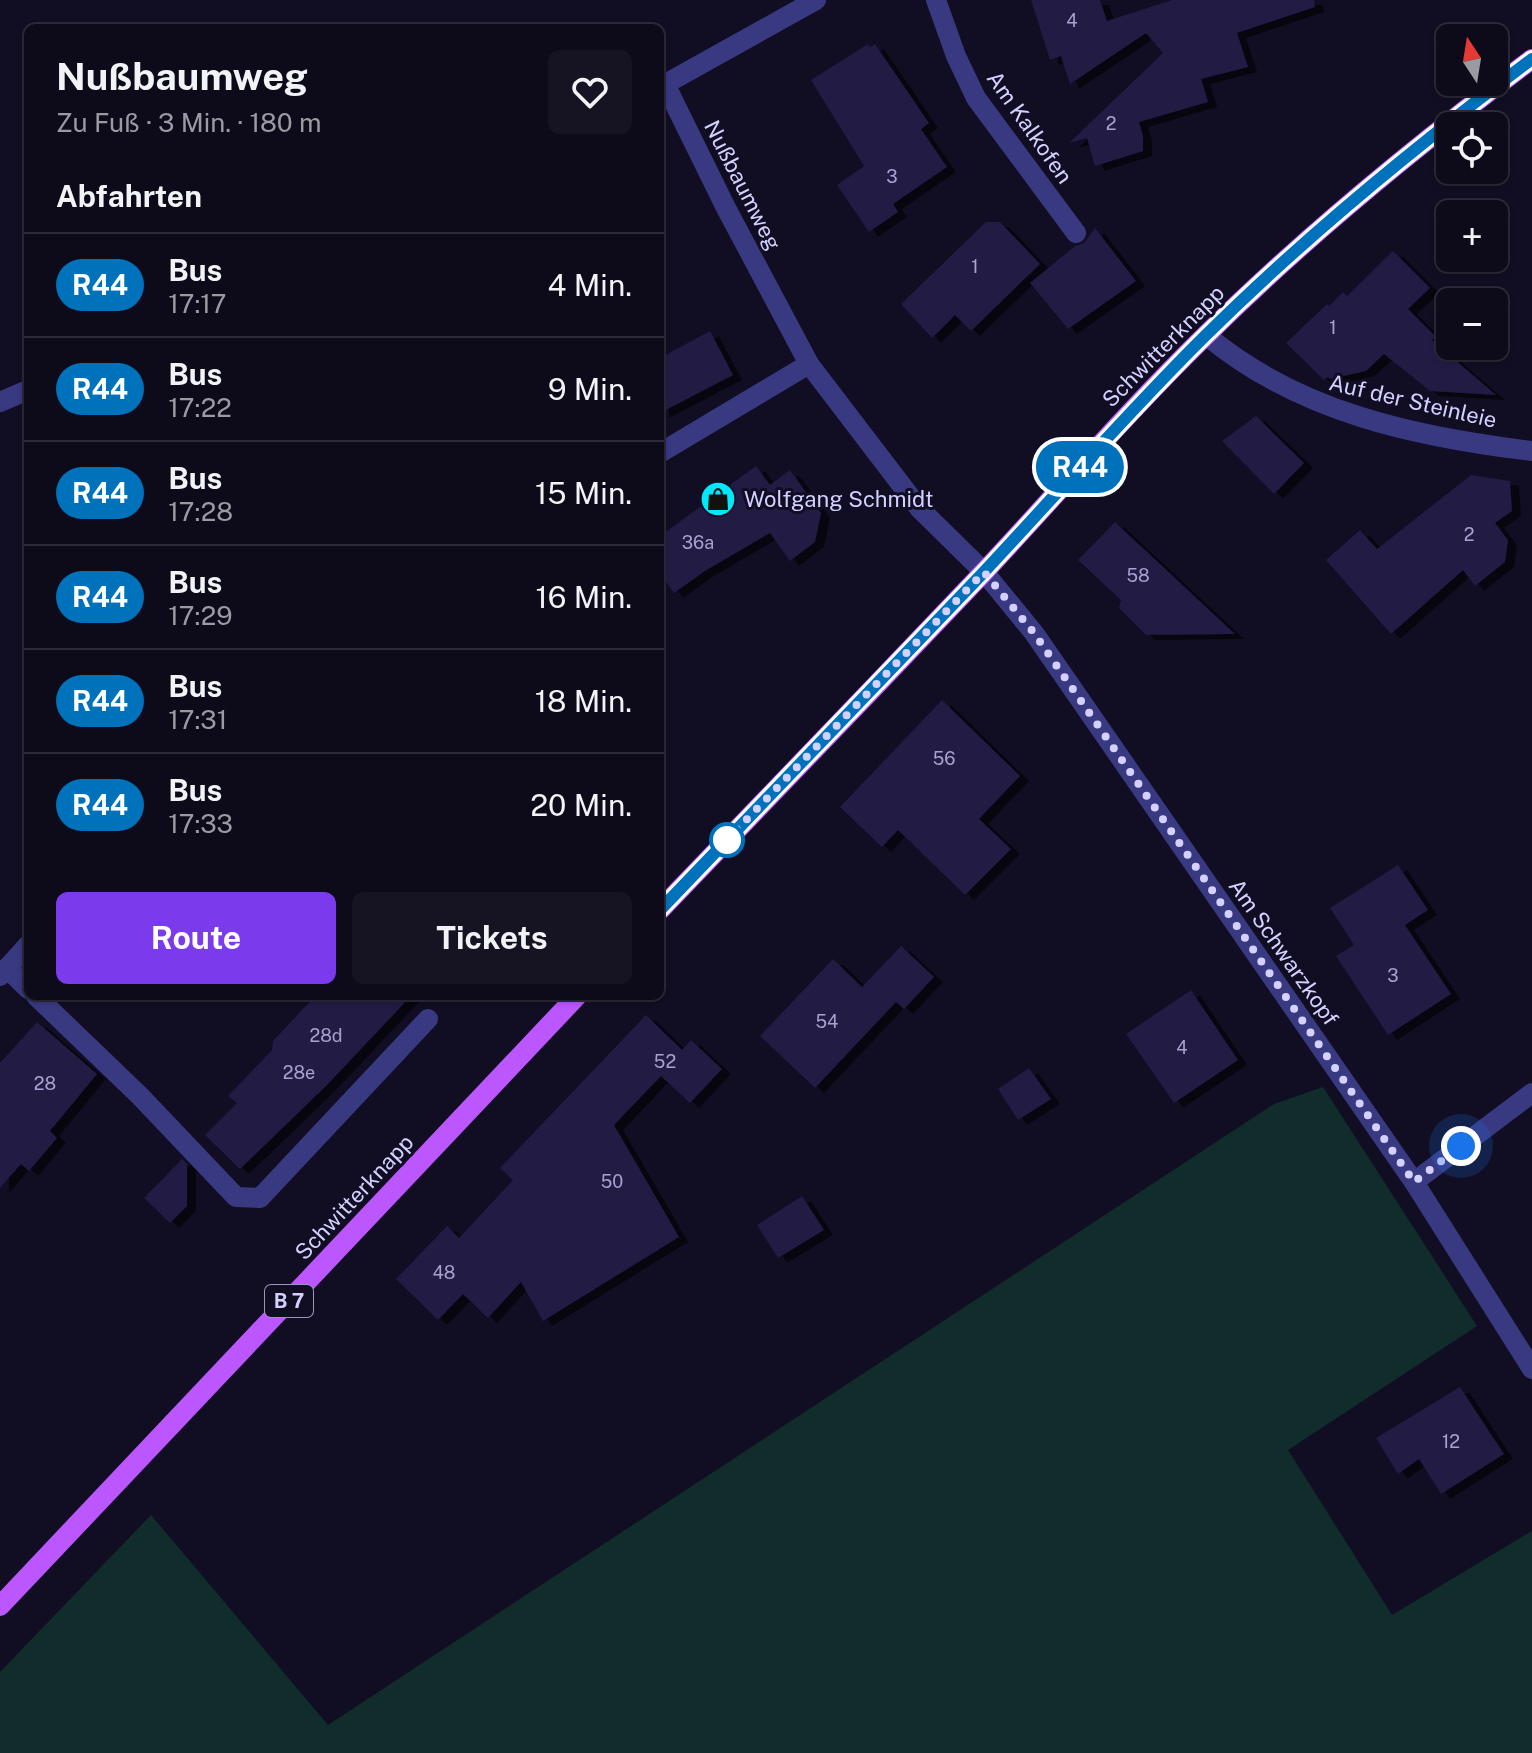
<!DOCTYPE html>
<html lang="de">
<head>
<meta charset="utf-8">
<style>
	:root { --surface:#0d0a1a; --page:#161323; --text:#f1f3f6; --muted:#9a9aa2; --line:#2d2b39; --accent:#7c3aed }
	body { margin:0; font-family:"Public Sans",sans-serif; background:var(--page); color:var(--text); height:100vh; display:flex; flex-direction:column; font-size:30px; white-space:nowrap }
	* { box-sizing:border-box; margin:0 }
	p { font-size:26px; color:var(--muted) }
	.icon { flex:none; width:44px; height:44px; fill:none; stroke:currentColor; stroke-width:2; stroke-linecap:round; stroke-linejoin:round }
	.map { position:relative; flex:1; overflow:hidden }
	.details { position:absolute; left:24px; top:24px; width:640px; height:976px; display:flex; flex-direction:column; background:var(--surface); border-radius:12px; box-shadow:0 2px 6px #0004,0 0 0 2px var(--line) }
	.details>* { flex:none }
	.badge { padding:0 16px; border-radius:26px; font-size:28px; line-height:52px }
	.needle { width:52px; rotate:348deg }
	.buttons { position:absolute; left:1436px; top:24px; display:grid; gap:16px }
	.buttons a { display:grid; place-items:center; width:72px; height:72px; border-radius:12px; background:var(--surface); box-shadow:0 2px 6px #0004,0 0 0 2px var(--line); font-size:40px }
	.you { position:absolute; width:40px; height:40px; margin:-20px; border:6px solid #fff; border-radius:50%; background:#1a73e8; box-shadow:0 0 0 12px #1a73e833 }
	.map>.badge { position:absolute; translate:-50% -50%; box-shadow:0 0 0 4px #fff }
	h2 { padding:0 32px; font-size:30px; line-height:72px }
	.round { display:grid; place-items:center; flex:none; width:84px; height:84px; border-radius:12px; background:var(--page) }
	.headline { display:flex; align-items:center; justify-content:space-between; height:136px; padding:0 32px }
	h1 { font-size:38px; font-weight:700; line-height:60px }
	.action { display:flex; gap:16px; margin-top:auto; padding:16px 32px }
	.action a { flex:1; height:92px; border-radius:12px; background:var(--accent); color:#fff; font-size:32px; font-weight:700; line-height:92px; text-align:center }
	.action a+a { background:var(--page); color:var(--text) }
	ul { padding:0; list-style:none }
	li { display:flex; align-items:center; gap:24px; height:104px; padding:0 32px; border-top:2px solid var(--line) }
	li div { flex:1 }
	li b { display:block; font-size:30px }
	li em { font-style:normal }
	li .badge { min-width:88px; font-weight:700; text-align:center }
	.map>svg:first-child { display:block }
	.green { fill:#112d2b }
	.building { fill:#211a44; filter:url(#shadow) }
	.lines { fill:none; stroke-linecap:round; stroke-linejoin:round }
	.lane { stroke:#393982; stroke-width:20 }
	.street { stroke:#393982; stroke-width:20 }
	.primary { stroke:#bc57ff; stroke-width:20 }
	.line-casing { stroke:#fff; stroke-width:18 }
	.line { stroke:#0072bc; stroke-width:12 }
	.walk { stroke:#d4d0ff; stroke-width:8; stroke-dasharray:0 14.4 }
	.stop-dot { fill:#fff; stroke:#0072bc; stroke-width:4 }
	.labels { text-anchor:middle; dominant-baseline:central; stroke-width:6; stroke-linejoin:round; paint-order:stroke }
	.number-label { font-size:18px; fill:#a7a2d0 }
	.shield { fill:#110e23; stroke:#9a96bd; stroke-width:2 }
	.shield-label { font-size:20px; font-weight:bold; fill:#d4d0ff }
	.street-label { font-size:22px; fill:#d4d0ff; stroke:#110e23 }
	.poi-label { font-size:22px; fill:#d4d0ff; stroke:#110e23; text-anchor:start }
</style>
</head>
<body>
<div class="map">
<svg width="1532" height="1753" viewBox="0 0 1532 1753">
	<defs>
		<filter id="shadow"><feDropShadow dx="9" dy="5" stdDeviation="0" flood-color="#0009"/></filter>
	</defs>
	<rect width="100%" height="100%" fill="#110e23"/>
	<polygon class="green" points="1323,1087 1477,1326 1288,1450 1392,1615 1532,1531 1532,1753 0,1753 0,1672 151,1515 328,1725 1274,1104"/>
	<g class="building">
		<polygon points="1031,0 1100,0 1107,21 1172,0 1314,0 1315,7 1237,33 1248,67 1201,79 1208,102 1139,122 1143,136 1143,151 1095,166 1087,138 1069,143 1163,53 1146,33 1070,84 1061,56 1050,60"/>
		<polygon points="868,44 870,47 875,44 929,123 921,129 947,167 893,204 898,212 869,232 837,185 864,166 811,80"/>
		<polygon points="986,222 1000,222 1040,264 971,331 955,315 932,338 901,304"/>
		<polygon points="1095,228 1136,281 1068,329 1030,283 1075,246 1084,243"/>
		<polygon points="1393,251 1430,288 1408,309 1436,337 1432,340 1496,395 1430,391 1384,354 1366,371 1330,379 1328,377 1324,380 1286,343 1327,304 1329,306 1343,292 1347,296"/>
		<polygon points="710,331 733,375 660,413 660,358"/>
		<polygon points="1256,416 1304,463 1274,494 1222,441"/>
		<polygon points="756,466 770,485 790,470 821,513 815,542 790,561 770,533 705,571 674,593 660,574 660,536"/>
		<polygon points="1471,475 1510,481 1512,511 1495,523 1508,540 1505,562 1475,586 1463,570 1391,634 1326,560 1360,530 1377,549"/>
		<polygon points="1115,522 1235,634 1146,635 1119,608 1121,600 1078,560"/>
		<polygon points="942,700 1020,776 979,819 1011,849 965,895 898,830 882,847 840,807"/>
		<polygon points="1398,865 1428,910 1405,925 1451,994 1388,1035 1336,956 1354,945 1330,908"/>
		<polygon points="901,946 934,977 904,1009 896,1002 815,1088 760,1036 833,959 862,987"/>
		<polygon points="1191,990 1238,1060 1174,1103 1126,1034"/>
		<polygon points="315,996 411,996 327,1085 240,1169 205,1135 237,1103 228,1096 272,1050 273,1041"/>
		<polygon points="646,1015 682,1050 691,1040 722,1069 690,1103 661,1076 614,1125 679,1237 543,1321 521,1282 488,1318 463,1294 438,1320 396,1279 447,1226 459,1238 513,1180 500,1168"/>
		<polygon points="37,1022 97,1074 50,1131 57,1138 29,1171 21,1164 0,1188 0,1063"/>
		<polygon points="1029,1068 1051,1099 1018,1120 998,1089"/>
		<polygon points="182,1159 187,1164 187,1206 170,1223 144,1198"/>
		<polygon points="802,1196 824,1230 778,1258 757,1225"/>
		<polygon points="1460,1387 1504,1454 1441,1494 1419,1459 1398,1474 1376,1438"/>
	</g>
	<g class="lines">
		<g class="lane">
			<polyline points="7,968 28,989"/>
			<polyline points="36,996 140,1096 236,1197 260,1198 428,1019"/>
		</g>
		<g class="street">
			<polyline points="936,0 956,56 976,98 1076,233"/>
			<polyline points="665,84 726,208 809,364 919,508 984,572 1034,633 1414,1182 1532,1369"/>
			<polyline points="660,87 816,0"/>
			<path d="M 1206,335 C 1298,412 1415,437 1532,451"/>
			<polyline points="0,402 28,390"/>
			<polyline points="660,453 809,364"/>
			<polyline points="0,976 28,945"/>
			<polyline points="1414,1182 1532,1093"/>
		</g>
		<g class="primary">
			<path d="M 660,910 C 767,798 876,686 983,573 C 1057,494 1127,412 1205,336 C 1307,235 1417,145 1532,59"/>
			<polyline points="0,1606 577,996"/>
		</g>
	</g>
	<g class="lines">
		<defs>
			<path id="line" d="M 660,910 C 767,797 876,686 983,573 C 1057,494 1128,412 1205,336 C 1307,235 1417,145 1532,59"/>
		</defs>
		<use href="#line" class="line-casing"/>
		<use href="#line" class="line"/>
		<polyline class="walk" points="727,840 984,572 1034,633 1414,1182 1461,1146"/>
	</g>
	<defs>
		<symbol id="shop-disc" viewBox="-11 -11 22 22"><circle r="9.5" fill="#00e8fb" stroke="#110e23"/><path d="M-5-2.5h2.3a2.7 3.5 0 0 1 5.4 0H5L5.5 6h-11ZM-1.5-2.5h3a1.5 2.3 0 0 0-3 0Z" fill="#111"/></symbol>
	</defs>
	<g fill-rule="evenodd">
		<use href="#shop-disc" x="698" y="479" width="40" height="40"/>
	</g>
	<circle class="stop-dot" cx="727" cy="840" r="16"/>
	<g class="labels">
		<g class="number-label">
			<text x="1072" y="20">4</text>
			<text x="1111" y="123">2</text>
			<text x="892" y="176">3</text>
			<text x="975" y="266">1</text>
			<text x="1333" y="327">1</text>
			<text x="1469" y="534">2</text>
			<text x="698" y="542">36a</text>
			<text x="1138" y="575">58</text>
			<text x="944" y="758">56</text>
			<text x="1393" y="975">3</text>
			<text x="827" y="1021">54</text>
			<text x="326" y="1035">28d</text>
			<text x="1182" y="1047">4</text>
			<text x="665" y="1061">52</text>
			<text x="299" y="1072">28e</text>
			<text x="45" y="1083">28</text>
			<text x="612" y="1181">50</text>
			<text x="444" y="1272">48</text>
			<text x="1451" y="1441">12</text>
		</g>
		<rect class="shield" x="265" y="1285" width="48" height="32" rx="6"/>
		<g class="shield-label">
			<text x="289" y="1301">B 7</text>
		</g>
		<g class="street-label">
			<text transform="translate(1030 127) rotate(55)">Am Kalkofen</text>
			<text transform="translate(743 185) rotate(63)">Nußbaumweg</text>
			<text transform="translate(1163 346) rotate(-45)">Schwitterknapp</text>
			<text transform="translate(1413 401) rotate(13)">Auf der Steinleie</text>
			<text transform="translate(1284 952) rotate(55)">Am Schwarzkopf</text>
			<text transform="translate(354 1197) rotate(-47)">Schwitterknapp</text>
		</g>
		<g class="poi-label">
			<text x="744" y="499">Wolfgang Schmidt</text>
		</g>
	</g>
</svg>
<div class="buttons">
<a><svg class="needle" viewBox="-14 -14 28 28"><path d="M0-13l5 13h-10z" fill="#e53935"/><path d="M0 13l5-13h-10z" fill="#9a9aa2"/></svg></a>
<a><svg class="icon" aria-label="locate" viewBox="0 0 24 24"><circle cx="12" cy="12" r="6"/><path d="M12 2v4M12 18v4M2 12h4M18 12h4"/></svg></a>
<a>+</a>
<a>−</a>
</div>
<div class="you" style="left:1461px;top:1146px"></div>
<b class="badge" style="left:1080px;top:467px;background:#0072bc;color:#fff">R44</b>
<section class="details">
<div class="headline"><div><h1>Nußbaumweg</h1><p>Zu Fuß · 3 Min. · 180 m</p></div><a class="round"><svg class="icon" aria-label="heart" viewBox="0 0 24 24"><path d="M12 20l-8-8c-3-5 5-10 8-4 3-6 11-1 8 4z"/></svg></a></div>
<h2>Abfahrten</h2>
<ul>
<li><span class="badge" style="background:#0072bc;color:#fff">R44</span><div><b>Bus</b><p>17:17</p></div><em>4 Min.</em></li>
<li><span class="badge" style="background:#0072bc;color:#fff">R44</span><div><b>Bus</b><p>17:22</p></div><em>9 Min.</em></li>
<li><span class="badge" style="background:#0072bc;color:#fff">R44</span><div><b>Bus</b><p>17:28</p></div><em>15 Min.</em></li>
<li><span class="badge" style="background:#0072bc;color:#fff">R44</span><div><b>Bus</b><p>17:29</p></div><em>16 Min.</em></li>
<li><span class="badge" style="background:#0072bc;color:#fff">R44</span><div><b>Bus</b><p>17:31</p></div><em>18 Min.</em></li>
<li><span class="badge" style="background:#0072bc;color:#fff">R44</span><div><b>Bus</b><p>17:33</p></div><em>20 Min.</em></li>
</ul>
<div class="action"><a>Route</a><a>Tickets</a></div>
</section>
</div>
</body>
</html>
